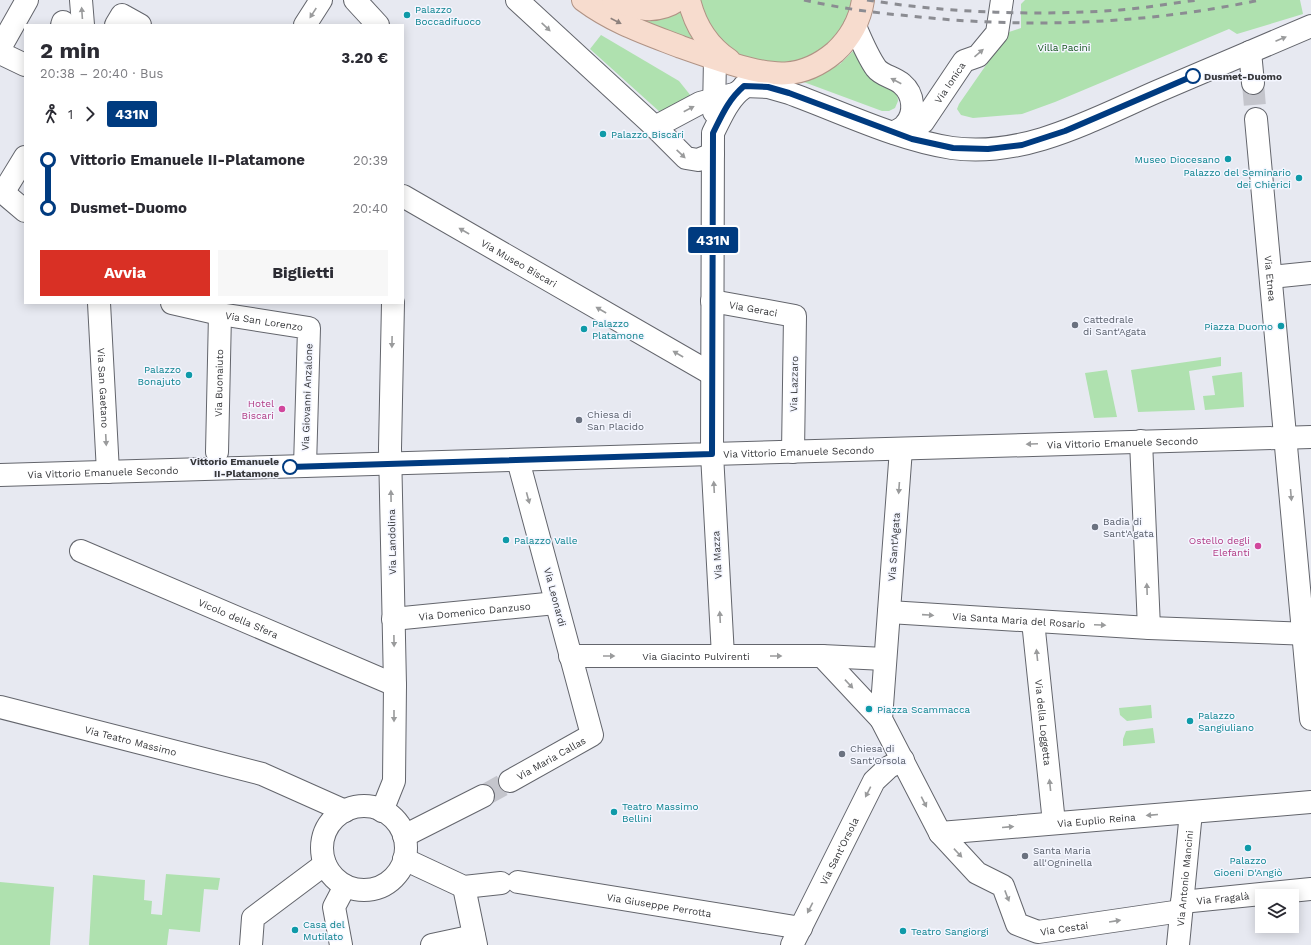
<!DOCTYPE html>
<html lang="it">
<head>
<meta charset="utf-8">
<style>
	:root { --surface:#fff; --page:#f7f7f7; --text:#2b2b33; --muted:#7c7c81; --accent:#d93025 }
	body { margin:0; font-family:"Work Sans",sans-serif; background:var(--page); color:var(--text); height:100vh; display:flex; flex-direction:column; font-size:15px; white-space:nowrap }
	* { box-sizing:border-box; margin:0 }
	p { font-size:13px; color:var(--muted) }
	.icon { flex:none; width:22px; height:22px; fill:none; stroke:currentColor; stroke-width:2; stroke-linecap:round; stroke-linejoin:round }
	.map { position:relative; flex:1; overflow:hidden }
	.panel { position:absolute; left:24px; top:24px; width:380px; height:280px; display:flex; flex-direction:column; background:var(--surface); border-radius:0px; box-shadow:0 2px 10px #0003 }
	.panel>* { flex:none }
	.badge { padding:0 8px; border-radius:3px; font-size:14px; line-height:26px }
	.tools { position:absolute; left:1255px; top:889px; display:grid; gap:8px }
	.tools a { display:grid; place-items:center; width:44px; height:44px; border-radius:0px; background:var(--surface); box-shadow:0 2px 10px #0003; font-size:20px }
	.map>.badge { position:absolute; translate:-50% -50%; box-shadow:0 0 0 2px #fff }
	.legs { display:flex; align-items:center; gap:6px; height:44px; padding:0 16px; font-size:13px }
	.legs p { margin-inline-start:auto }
	.head { display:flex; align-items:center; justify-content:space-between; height:68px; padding:0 16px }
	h1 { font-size:22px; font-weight:700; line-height:30px }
	.action { display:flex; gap:8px; margin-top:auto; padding:8px 16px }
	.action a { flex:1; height:46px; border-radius:0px; background:var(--accent); color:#fff; font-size:16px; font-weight:700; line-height:46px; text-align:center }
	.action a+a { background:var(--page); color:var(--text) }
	ul { padding:0 16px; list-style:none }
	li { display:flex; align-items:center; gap:14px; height:48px; font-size:15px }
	li i { display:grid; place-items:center; width:6px; height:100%; margin:0 5px; background:currentColor }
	li i::after { content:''; width:10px; height:10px; margin:-5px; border:3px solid; border-radius:50%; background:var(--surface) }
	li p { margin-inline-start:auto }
	li:first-child i { background:linear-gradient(#0000 50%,currentColor 0) }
	li:last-child i { background:linear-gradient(currentColor 50%,#0000 0) }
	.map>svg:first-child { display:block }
	.green { fill:#afe1af }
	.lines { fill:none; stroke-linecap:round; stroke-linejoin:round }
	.street-tunnel { stroke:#c4c5cc; stroke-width:22; stroke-dasharray:22 11; stroke-linecap:butt }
	.street-casing { stroke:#63656c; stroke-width:24 }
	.secondary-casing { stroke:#63656c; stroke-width:24 }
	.primary-casing { stroke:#b09385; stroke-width:24 }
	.street { stroke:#fff; stroke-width:22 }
	.secondary { stroke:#fff; stroke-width:22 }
	.primary { stroke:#f7dcce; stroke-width:22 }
	.rail { stroke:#8b8c92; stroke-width:3; stroke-dasharray:7 7; stroke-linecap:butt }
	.oneway { fill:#9a9b9c }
	.oneway2 { fill:#8d817d }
	.line-1-casing { stroke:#fff; stroke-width:9 }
	.line-1 { stroke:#003b80; stroke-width:6 }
	.culture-dot { fill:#0f9aa8; stroke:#f4f6ff; stroke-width:1.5 }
	.stop-1-dot { fill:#fff; stroke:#003b80; stroke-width:2 }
	.worship-dot { fill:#6b7280; stroke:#f4f6ff; stroke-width:1.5 }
	.hotel-dot { fill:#d1479c; stroke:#f4f6ff; stroke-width:1.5 }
	.labels { text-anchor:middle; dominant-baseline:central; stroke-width:3; stroke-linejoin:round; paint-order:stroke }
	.culture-label { font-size:10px; fill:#0d838f; stroke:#f4f6ff; text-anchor:start }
	.park-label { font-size:10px; fill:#13531b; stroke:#f4f6ff }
	.stop-label { font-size:10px; font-weight:bold; fill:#36373a; stroke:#f4f6ff; text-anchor:start }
	.street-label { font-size:10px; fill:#36373a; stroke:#f4f6ff }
	.worship-label { font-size:10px; fill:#5b616d; stroke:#f4f6ff; text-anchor:start }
	.hotel-label { font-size:10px; fill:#b23c85; stroke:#f4f6ff; text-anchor:end }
</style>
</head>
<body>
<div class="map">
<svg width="1311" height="945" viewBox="0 0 1311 945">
	<rect width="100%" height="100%" fill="#e7e9f1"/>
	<g class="green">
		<path d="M 700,0 L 852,0 C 843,44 805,69 761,61 C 746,58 732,52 721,40 C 710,29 705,15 700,0 Z"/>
		<polygon points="1025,0 1300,0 1303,14 1237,34 1229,29 1055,102 1022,114 973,118 961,115 957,109 959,104 1009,32 1021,28 1021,4"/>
		<polygon points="681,8 695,41 622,13"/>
		<polygon points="601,35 679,81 691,96 661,113 590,49"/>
		<polygon points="854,50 897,92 898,101 895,108 889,111 882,111 801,81 825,72 840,64"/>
		<polygon points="1221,357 1221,366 1189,371 1195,410 1138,412 1131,370"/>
		<polygon points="1107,370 1117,417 1094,418 1085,373"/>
		<polygon points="1242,372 1244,407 1205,410 1203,396 1215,395 1212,376"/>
		<polygon points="1151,705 1152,718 1127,721 1120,715 1119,708"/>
		<polygon points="1153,728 1155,743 1123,746 1123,739 1126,731"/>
		<polygon points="166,874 220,878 218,890 204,889 200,932 169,929 167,945 89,945 93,875 145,880 144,900 152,901 151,914 162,915"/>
		<polygon points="0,882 54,887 50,945 0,945"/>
	</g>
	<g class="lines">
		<g class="street-tunnel">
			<polyline points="1253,83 1256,119"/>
			<polyline points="483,796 510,781"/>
		</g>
		<defs>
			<g id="street">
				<polyline points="81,0 83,25"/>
				<polyline points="355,0 378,25"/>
				<polyline points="517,0 655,127 686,158 698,160 713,154"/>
				<polyline points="62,25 63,22"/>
				<polyline points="116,25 122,15 140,25"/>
				<polyline points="305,25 321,0"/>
				<path d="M 855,26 C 861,40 867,55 876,68 C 882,76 894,77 902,84 C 914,94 916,114 905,125 C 903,128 898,130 895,132"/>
				<polyline points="713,47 715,59 714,112"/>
				<polyline points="0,48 27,0"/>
				<polyline points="1250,52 1253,83"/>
				<polyline points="0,53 25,65"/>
				<path d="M 744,86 L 768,87 L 789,93 C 841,112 898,140 952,148 C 1024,158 1092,120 1156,92 C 1208,70 1259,48 1311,26"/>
				<path id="s1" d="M 1256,119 L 1311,719"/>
				<polyline points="655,127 700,103 734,94"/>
				<path id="s2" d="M 894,133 L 912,131 L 923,122 L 964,61 L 978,56 L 997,33 L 1002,0"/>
				<polyline points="0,190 25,211"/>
				<polyline points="3,193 25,157"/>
				<path id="s3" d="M 403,196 L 712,374"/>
				<polyline points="1271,277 1311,273"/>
				<path id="s4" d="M 712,301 L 795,316 L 793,452"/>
				<path id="s5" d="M 99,303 L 108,472"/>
				<path id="s6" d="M 172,303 L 220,314 L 309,328 L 305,466"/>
				<polyline points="1141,441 1149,628"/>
				<path id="s7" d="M 901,449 L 881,719 L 940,833 L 977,873 L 1003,886 L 1017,924 L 1038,932 L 1181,911"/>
				<path id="s8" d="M 217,452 L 220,314"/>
				<path id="s9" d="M 81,551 L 395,685"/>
				<path id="s10" d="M 889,612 L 1149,628 L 1311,634"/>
				<path id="s11" d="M 393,619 L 556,603"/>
				<path id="s12" d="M 1033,621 L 1054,823"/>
				<path id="s13" d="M 570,656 L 822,656 L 885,659"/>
				<path id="s14" d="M 723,656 L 712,454 L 1311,437"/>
				<polyline points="822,656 881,719"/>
				<path id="s15" d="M 0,707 L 262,774 L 345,811"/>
				<path id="s16" d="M 510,781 L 592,735 L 518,460"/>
				<circle cx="364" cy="848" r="42"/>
				<polyline points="382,811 394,781 395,685 390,448 393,303"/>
				<path id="s17" d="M 940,833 L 1311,802"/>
				<polyline points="404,836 483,796"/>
				<polyline points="404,859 464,887 501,883"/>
				<path id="s18" d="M 518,882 L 801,928"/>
				<polyline points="464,887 476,945"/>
				<path id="s19" d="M 1182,902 L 1311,889"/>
				<polyline points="251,945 253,918 325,864"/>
				<polyline points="341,945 334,907 345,886"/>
				<polyline points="432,945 474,936"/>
				<path id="s20" d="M 792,945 L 874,781 L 889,767 L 903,760"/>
				<path id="s21" d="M 1178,945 L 1191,812"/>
			</g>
			<g id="secondary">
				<path id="s22" d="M 0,475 L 712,454 L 713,133 C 733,92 738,83 784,74"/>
			</g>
			<g id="primary">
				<path d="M 583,0 C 614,23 645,33 681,47 C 698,53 715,59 732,64 C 771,76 801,81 835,52 C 850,38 860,20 863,0"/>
				<path d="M 613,0 C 636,9 656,15 678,0"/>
				<path d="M 689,0 C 695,25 708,46 729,60"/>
			</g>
		</defs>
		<use href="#street" class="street-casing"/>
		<use href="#secondary" class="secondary-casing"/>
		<use href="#primary" class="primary-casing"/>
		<use href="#street" class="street"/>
		<use href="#secondary" class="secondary"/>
		<use href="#primary" class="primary"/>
		<g class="rail">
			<path d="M 804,0 C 839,8 875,13 911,16 C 1027,29 1146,24 1260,0"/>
			<path d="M 867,0 C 948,13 1038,16 1120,10 C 1146,8 1172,3 1198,0"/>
		</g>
	</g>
	<defs><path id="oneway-solid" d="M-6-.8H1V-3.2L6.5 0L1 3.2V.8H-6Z"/></defs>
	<g class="oneway">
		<use href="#oneway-solid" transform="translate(82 13) rotate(-94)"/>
		<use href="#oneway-solid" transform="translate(313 13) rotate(123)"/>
		<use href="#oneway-solid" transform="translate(546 27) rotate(43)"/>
		<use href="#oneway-solid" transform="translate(1281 39) rotate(-23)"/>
		<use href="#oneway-solid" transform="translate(979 53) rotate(-41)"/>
		<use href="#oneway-solid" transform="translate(896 81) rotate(-152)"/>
		<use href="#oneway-solid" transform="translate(689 109) rotate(-28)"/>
		<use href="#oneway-solid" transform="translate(681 154) rotate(43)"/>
		<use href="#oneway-solid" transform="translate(464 231) rotate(-150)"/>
		<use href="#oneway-solid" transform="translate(601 310) rotate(-150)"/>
		<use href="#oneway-solid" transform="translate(392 342) rotate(91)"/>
		<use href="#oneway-solid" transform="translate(678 354) rotate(-150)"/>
		<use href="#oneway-solid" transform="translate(106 440) rotate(87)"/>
		<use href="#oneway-solid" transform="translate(1032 444) rotate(178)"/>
		<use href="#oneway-solid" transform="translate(714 487) rotate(-93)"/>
		<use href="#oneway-solid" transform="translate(899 488) rotate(94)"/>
		<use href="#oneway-solid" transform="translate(1291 495) rotate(85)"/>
		<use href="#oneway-solid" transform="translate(391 496) rotate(-91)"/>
		<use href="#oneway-solid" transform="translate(528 498) rotate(75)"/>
		<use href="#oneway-solid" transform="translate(1147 589) rotate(-92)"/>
		<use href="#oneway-solid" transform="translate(928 615) rotate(4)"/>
		<use href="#oneway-solid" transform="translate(720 617) rotate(-93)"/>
		<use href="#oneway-solid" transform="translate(1100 625) rotate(3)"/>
		<use href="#oneway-solid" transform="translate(394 641) rotate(89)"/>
		<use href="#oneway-solid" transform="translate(1037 655) rotate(-96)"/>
		<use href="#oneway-solid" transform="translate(609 656)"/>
		<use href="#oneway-solid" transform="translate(776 656)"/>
		<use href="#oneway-solid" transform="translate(849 684) rotate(47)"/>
		<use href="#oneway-solid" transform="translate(394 716) rotate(90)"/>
		<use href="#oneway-solid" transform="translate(1050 785) rotate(-96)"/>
		<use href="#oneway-solid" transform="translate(868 792) rotate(117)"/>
		<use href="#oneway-solid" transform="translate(924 802) rotate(63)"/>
		<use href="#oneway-solid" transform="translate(1152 815) rotate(175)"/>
		<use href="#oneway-solid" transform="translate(1008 827) rotate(-5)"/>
		<use href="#oneway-solid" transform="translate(958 853) rotate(47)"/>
		<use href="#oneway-solid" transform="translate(1007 896) rotate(69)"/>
		<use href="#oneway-solid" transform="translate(810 908) rotate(117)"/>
		<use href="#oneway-solid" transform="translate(1115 921) rotate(-9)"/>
	</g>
	<use class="oneway2" href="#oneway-solid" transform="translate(616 21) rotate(27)"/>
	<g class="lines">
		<defs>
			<path id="line-1" d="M 290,467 L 712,454 L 713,133 C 722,115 728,100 744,86 L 768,87 L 789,93 L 912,139 L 953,148 L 988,149 L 1022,145 L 1065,131 L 1193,76"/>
		</defs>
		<use href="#line-1" class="line-1-casing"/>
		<use href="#line-1" class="line-1"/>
	</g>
	<g class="culture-dot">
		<circle cx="407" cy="15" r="4"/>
		<circle cx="603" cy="134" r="4"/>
		<circle cx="1228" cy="159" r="4"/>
		<circle cx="1299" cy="178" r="4"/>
		<circle cx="1281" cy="326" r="4"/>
		<circle cx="584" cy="329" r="4"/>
		<circle cx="189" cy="375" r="4"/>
		<circle cx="506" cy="540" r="4"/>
		<circle cx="869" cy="709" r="4"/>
		<circle cx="1190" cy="721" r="4"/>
		<circle cx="614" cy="812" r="4"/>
		<circle cx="1248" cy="848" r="4"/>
		<circle cx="295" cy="930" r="4"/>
		<circle cx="903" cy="931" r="4"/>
	</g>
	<g class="stop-1-dot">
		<circle cx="1193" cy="76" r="7"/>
		<circle cx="290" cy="467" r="7"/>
	</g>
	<g class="worship-dot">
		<circle cx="1075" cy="325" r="4"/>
		<circle cx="579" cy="420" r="4"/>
		<circle cx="1095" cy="527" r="4"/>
		<circle cx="842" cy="754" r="4"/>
		<circle cx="1025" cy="856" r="4"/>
	</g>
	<g class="hotel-dot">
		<circle cx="282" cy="409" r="4"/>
		<circle cx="1258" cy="546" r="4"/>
	</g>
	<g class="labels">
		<g class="culture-label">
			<text x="415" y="9">Palazzo<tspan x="415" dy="12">Boccadifuoco</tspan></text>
			<text x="611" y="134">Palazzo Biscari</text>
			<text x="1220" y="159" text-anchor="end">Museo Diocesano</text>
			<text x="1291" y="172" text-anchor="end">Palazzo del Seminario<tspan x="1291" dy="12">dei Chierici</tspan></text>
			<text x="592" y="323">Palazzo<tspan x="592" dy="12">Platamone</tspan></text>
			<text x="1273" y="326" text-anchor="end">Piazza Duomo</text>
			<text x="181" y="369" text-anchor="end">Palazzo<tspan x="181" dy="12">Bonajuto</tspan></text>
			<text x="514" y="540">Palazzo Valle</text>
			<text x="877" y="709">Piazza Scammacca</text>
			<text x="1198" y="715">Palazzo<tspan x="1198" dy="12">Sangiuliano</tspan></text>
			<text x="622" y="806">Teatro Massimo<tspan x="622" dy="12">Bellini</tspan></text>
			<text x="1248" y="860" text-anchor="middle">Palazzo<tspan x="1248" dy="12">Gioeni D'Angiò</tspan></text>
			<text x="303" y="924">Casa del<tspan x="303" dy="12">Mutilato</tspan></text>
			<text x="911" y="931">Teatro Sangiorgi</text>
		</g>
		<g class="park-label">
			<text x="1064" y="47">Villa Pacini</text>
		</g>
		<g class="stop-label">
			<text x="1204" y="76">Dusmet-Duomo</text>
			<text x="279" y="461" text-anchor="end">Vittorio Emanuele<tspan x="279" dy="12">II-Platamone</tspan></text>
		</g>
		<g class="street-label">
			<text stroke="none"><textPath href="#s2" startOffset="80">Via Ionica</textPath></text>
			<text stroke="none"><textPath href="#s3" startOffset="134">Via Museo Biscari</textPath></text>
			<text stroke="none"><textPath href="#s1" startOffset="160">Via Etnea</textPath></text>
			<text stroke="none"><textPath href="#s4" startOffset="42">Via Geraci</textPath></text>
			<text stroke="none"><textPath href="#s6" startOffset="94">Via San Lorenzo</textPath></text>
			<text stroke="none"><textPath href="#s8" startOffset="69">Via Buonaiuto</textPath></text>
			<text transform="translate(794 384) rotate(-89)">Via Lazzaro</text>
			<text stroke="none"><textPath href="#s5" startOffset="85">Via San Gaetano</textPath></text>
			<text transform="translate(307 397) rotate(-88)">Via Giovanni Anzalone</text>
			<text stroke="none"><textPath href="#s14" startOffset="613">Via Vittorio Emanuele Secondo</textPath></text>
			<text stroke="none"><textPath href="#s14" startOffset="289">Via Vittorio Emanuele Secondo</textPath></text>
			<text stroke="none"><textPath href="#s22" startOffset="103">Via Vittorio Emanuele Secondo</textPath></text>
			<text transform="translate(392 542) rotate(-91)">Via Landolina</text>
			<text transform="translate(894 547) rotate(-86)">Via Sant'Agata</text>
			<text transform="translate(717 555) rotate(-93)">Via Mazza</text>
			<text transform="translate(555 597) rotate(75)">Via Leonardi</text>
			<text stroke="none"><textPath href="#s11" startOffset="82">Via Domenico Danzuso</textPath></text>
			<text stroke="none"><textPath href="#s9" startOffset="171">Vicolo della Sfera</textPath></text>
			<text stroke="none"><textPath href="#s10" startOffset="130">Via Santa Maria del Rosario</textPath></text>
			<text stroke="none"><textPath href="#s13" startOffset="126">Via Giacinto Pulvirenti</textPath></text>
			<text stroke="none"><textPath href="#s12" startOffset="102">Via della Loggetta</textPath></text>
			<text stroke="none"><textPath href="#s15" startOffset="135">Via Teatro Massimo</textPath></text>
			<text stroke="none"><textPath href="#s16" startOffset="47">Via Maria Callas</textPath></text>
			<text stroke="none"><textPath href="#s17" startOffset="157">Via Euplio Reina</textPath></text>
			<text stroke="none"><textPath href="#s20" startOffset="105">Via Sant'Orsola</textPath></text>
			<text stroke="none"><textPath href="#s21" startOffset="67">Via Antonio Mancini</textPath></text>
			<text stroke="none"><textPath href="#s19" startOffset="41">Via Fragalà</textPath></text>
			<text stroke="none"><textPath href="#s18" startOffset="143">Via Giuseppe Perrotta</textPath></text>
			<text stroke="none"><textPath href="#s7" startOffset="572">Via Cestai</textPath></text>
		</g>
		<g class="worship-label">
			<text x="1083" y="319">Cattedrale<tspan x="1083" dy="12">di Sant'Agata</tspan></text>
			<text x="587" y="414">Chiesa di<tspan x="587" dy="12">San Placido</tspan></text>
			<text x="1103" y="521">Badia di<tspan x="1103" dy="12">Sant'Agata</tspan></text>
			<text x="850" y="748">Chiesa di<tspan x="850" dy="12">Sant'Orsola</tspan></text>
			<text x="1033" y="850">Santa Maria<tspan x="1033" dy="12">all'Ogninella</tspan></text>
		</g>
		<g class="hotel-label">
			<text x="274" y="403">Hotel<tspan x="274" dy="12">Biscari</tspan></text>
			<text x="1250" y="540">Ostello degli<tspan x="1250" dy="12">Elefanti</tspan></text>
		</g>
	</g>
</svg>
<div class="tools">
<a><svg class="icon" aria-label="layers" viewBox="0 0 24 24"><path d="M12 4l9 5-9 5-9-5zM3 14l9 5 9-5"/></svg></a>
</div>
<b class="badge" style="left:713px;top:240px;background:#003b80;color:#fff">431N</b>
<section class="panel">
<div class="head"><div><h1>2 min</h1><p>20:38 – 20:40 · Bus</p></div><b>3.20 €</b></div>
<div class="legs"><svg class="icon" aria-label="walk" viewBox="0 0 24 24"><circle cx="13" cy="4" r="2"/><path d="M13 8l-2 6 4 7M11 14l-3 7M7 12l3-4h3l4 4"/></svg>1<svg class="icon" aria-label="forward" viewBox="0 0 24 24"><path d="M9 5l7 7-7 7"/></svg><b class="badge" style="background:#003b80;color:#fff">431N</b></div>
<ul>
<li><i style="color:#003b80"></i><b>Vittorio Emanuele II-Platamone</b><p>20:39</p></li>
<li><i style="color:#003b80"></i><b>Dusmet-Duomo</b><p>20:40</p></li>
</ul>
<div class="action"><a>Avvia</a><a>Biglietti</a></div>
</section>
</div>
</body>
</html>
